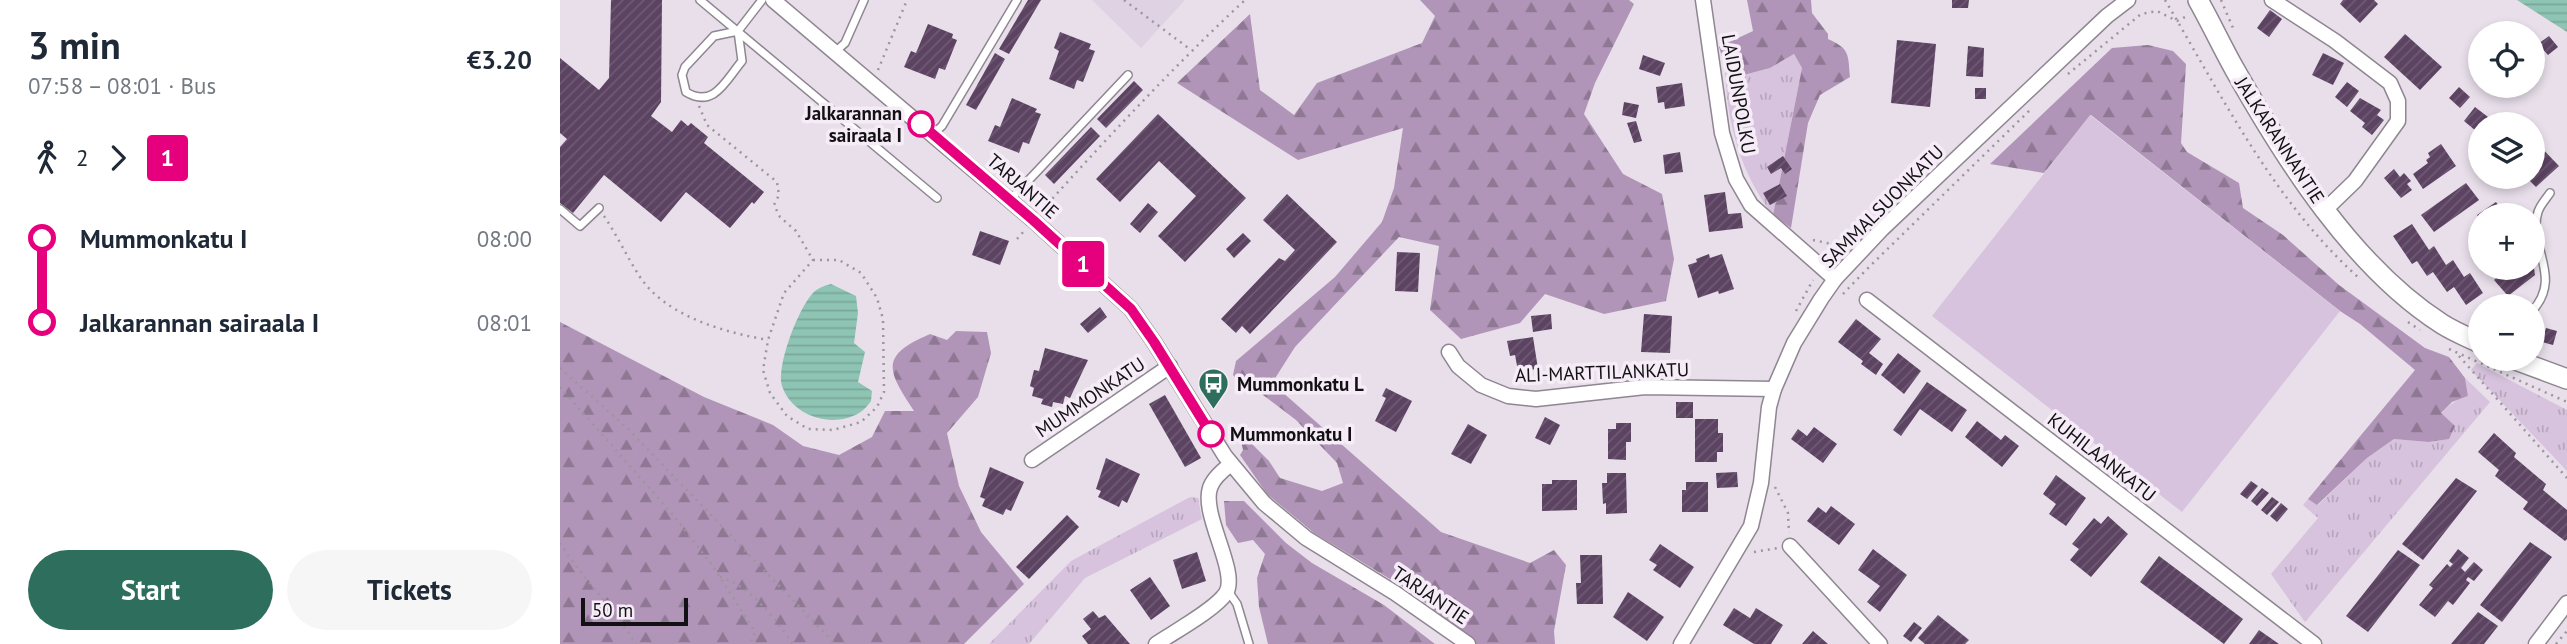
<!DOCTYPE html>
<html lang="en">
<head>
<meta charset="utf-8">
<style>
	:root { --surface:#fff; --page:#f6f6f7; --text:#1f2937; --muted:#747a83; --accent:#2d6e5d }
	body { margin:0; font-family:"PT Sans",sans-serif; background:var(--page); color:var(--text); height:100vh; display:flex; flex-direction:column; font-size:26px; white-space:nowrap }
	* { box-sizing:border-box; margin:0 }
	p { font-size:23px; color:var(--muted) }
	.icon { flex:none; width:38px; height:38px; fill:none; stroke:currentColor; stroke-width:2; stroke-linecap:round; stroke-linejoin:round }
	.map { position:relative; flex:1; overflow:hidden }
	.panel { display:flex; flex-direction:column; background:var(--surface); width:560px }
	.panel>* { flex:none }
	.badge { padding:0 14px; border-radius:5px; font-size:24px; line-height:46px }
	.fabs { position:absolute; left:1908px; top:21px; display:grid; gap:14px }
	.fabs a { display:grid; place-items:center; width:77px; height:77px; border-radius:50%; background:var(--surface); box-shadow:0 4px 10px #0003; font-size:35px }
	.scale { position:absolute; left:21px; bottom:18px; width:107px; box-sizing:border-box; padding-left:7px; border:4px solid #131114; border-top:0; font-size:19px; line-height:24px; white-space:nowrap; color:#131114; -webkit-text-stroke:5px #f5ecf7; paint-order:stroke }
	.map>.badge { position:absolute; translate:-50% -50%; box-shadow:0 0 0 4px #fff }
	.legs { display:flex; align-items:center; gap:10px; height:77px; padding:0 28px; font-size:23px }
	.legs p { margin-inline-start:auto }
	.overview { display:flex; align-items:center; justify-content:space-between; height:119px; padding:0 28px }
	h1 { font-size:38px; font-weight:800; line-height:52px }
	.button { display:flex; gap:14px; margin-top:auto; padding:14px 28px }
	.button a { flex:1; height:80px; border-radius:42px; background:var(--accent); color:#fff; font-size:28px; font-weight:800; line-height:80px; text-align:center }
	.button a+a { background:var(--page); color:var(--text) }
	ul { padding:0 28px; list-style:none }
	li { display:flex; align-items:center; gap:24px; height:84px; font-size:26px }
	li i { display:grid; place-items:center; width:10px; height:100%; margin:0 9px; background:currentColor }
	li i::after { content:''; width:18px; height:18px; margin:-9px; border:5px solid; border-radius:50%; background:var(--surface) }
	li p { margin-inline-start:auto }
	li:first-child i { background:linear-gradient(#0000 50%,currentColor 0) }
	li:last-child i { background:linear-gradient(currentColor 50%,#0000 0) }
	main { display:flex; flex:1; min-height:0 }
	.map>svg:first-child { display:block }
	.built { fill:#dfd2e2 }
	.grass { fill:url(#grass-tufts) }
	.forest { fill:url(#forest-firs) }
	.green { fill:#d7c3dd }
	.water { fill:url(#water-rules) }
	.building { fill:url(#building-hatch) }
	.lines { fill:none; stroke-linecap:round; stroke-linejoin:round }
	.lane-casing { stroke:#8e8690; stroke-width:10 }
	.street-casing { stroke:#8e8690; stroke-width:17 }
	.secondary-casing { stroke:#8e8690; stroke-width:22 }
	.path { stroke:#9c959e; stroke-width:2.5; stroke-dasharray:2 5; stroke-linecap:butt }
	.lane { stroke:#fff; stroke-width:7 }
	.street { stroke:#fff; stroke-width:14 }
	.secondary { stroke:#fff; stroke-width:19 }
	.line-1-casing { stroke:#fff; stroke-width:16 }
	.line-1 { stroke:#e6007e; stroke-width:10 }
	.stop-1-dot { fill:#fff; stroke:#e6007e; stroke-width:3.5 }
	.labels { text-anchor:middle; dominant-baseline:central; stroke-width:7; stroke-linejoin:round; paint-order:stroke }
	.street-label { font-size:19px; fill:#131114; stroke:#f5ecf7 }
	.stop-label { font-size:19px; font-weight:bold; fill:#131114; stroke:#f5ecf7; text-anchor:end }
	.poi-label { font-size:19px; font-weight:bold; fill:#131114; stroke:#f5ecf7; text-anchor:start }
</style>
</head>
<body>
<main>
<section class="panel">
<div class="overview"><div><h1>3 min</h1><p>07:58 – 08:01 · Bus</p></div><b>€3.20</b></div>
<div class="legs"><svg class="icon" aria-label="walk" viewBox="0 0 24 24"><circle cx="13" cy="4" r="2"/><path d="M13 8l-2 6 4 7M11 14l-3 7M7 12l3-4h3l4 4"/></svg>2<svg class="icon" aria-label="forward" viewBox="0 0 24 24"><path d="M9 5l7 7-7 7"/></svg><b class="badge" style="background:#e6007e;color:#fff">1</b></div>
<ul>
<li><i style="color:#e6007e"></i><b>Mummonkatu I</b><p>08:00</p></li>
<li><i style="color:#e6007e"></i><b>Jalkarannan sairaala I</b><p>08:01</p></li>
</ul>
<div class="button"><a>Start</a><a>Tickets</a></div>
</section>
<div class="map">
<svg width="2007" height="644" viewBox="0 0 2007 644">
	<defs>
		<pattern id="grass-tufts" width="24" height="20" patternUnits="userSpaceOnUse" patternTransform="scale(1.75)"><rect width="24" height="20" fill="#d7c3dd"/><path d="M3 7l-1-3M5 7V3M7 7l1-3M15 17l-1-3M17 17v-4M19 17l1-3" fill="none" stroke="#b8a6bd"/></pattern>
		<pattern id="forest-firs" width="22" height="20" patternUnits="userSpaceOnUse" patternTransform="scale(1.75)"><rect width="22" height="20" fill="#b195b8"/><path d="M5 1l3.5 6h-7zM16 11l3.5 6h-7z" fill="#8f7894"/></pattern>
		<pattern id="water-rules" width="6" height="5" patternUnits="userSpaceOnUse" patternTransform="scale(1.75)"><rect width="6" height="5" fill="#8ec4b3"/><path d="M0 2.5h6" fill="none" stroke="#7aa799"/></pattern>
		<pattern id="building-hatch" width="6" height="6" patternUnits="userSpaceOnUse" patternTransform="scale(1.75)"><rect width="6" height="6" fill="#5c4362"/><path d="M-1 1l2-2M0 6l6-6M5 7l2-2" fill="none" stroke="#6e5a73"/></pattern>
	</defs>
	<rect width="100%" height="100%" fill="#e8dfea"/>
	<polygon class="built" points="532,0 625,0 581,48"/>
	<g class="grass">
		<path d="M 1234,54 L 1242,68 L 1213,215 C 1180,173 1166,120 1165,66 L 1180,76 L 1210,68 Z"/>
		<polygon points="1917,363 2007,410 2007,471 1911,370"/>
		<path d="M 1905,378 L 1930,402 L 1745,622 L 1711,574 L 1758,518 L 1743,505 L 1748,499 L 1758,505 L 1807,458 L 1834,439 L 1868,442 C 1880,417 1880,406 1908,396 Z"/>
		<polygon points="630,497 638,498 642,519 525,578 469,644 429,644 511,561"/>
	</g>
	<g class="forest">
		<polygon points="860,0 1069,0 1074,4 1035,83 1024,114 1063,174 1102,194 1114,259 1106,301 1044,314 985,294 960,323 901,339 870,310 879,246 839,237 735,347 712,383 881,532 970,563 994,550 1006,565 994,631 995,644 916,644 853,593 754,533 707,494 680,455 683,450 681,441 689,441 709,461 720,478 762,491 783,483 777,463 736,420 691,386 683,387 673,375 676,361 775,277 822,222 834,188 843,128 738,160 617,83 690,14 700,90 734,115 757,83 862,43 875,16"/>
		<path d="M 1187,0 L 1251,0 L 1252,13 L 1268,34 L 1268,39 C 1290,49 1288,54 1290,77 L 1260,95 L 1248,123 L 1231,228 L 1213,215 L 1242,68 L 1234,54 L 1210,68 L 1180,76 L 1165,66 L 1159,47 L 1193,31 Z"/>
		<polygon points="1588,45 1613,51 1626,64 1621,143 1627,152 1679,183 1683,208 1723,235 1779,285 1865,348 1889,357 1905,378 1908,396 1892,402 1881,413 1895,426 1889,439 1868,442 1834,439 1807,458 1757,505 1748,499 1855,370 1800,324 1780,311 1531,115 1484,173 1430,164 1552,48"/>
		<path d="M 0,322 L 144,397 L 213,425 L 243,446 L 279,455 L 312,437 L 325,411 L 354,411 C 327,370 319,356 370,334 L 387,340 L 396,331 L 427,332 L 431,353 L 418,397 L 387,433 L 399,486 L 421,532 L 464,584 L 404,644 L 0,644 Z"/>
		<polygon points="664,501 684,501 726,543 752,563 824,605 875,644 708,644 699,607 697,578 705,554 693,540 678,543 666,525"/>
	</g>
	<polygon class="green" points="1530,115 1780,311 1622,512 1372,316"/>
	<g class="water">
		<polygon points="1957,0 2007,0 2007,32"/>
		<path d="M 271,284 L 296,296 L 298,313 L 294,343 L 305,352 L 298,382 L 312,391 L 311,401 C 308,405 304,410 299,413 C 272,429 232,416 222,386 C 216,366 238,310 252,294 C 257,288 264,286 271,284 Z"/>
	</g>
	<g class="building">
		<polygon points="51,0 102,0 101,102 91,116 112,132 121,120 128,126 131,123 148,137 144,143 204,192 194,204 192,202 170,228 126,192 101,222 44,175 13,213 0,203 0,147 7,139 0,133 0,58 39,90 49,78"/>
		<polygon points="468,0 481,0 449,54 439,49"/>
		<polygon points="1392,0 1409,0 1408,8 1392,8"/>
		<polygon points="1783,0 1814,0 1818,4 1800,23 1780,4"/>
		<polygon points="1710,10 1722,19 1709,37 1697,28"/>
		<polygon points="368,24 393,34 392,38 397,40 385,70 379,68 375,79 344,67 351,51 356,53"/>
		<polygon points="500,32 531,44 529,49 535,51 523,82 517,80 514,89 489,79 499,51 494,48"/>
		<polygon points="1845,34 1882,67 1860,90 1824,57"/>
		<polygon points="1989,36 1998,47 1988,55 1978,44"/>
		<polygon points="1337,40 1376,44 1370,107 1331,103"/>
		<polygon points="1408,46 1424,48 1423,77 1406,76"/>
		<polygon points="435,53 445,59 416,110 406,105"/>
		<polygon points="1763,53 1784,63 1773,85 1752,75"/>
		<polygon points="1083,55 1105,63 1100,76 1079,69"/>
		<polygon points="574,81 583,90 546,128 537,119"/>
		<polygon points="1787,82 1799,91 1787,107 1775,97"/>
		<polygon points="1122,83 1125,106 1105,109 1104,102 1098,103 1096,87"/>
		<polygon points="1899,87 1910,97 1900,108 1889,98"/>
		<rect x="1415" y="88" width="11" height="11"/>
		<polygon points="452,98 477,109 475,112 481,114 469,144 463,142 459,153 428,141 435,125 440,127"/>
		<polygon points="1800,98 1821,110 1817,115 1824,120 1812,135 1802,127 1805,123 1790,111"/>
		<polygon points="1064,102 1079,105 1076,118 1062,115"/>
		<polygon points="1915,107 1928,117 1916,131 1904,121"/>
		<polygon points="598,114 686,198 625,262 598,236 636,196 599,161 560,202 536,179"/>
		<polygon points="1076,121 1082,141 1074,143 1067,123"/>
		<polygon points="531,127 540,136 494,184 485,175"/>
		<polygon points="1972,138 1999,166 1976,187 1966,177 1972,177"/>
		<polygon points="1881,144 1896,166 1863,189 1853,174 1868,163 1866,160 1870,157 1868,153"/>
		<polygon points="1120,152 1123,172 1105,174 1103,155"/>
		<polygon points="1223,156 1232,169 1225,174 1221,168 1211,174 1207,167"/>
		<polygon points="1834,169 1840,177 1844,173 1851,181 1847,184 1852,190 1841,198 1824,178"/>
		<polygon points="1906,183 1919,200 1874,232 1861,215"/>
		<polygon points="1220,184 1227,196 1210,205 1203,193"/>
		<polygon points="1165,192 1168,214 1181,213 1183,228 1149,232 1144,195"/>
		<polygon points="727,194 777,242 690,334 682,326 676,333 661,319 719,258 725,261 735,250 703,220"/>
		<polygon points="1936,202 1945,215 1920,215 1920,220 1917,215"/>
		<polygon points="588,203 598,212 580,233 570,224"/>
		<polygon points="1852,224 1869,250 1874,246 1886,265 1893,260 1904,277 1910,273 1923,293 1906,305 1894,287 1887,292 1873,272 1867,276 1857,261 1852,264 1833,236"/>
		<polygon points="420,231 449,241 440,265 412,255"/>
		<polygon points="683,233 691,241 674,258 666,249"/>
		<polygon points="837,252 860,253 858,292 835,291"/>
		<polygon points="1149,254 1150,258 1162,254 1174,289 1159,294 1158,291 1138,298 1128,265 1137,262 1136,259"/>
		<polygon points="1947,268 1974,268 1975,275 1948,296 1934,280"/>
		<polygon points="540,307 547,317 528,333 520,324"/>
		<polygon points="991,314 992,329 973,332 971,316"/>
		<polygon points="1084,314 1112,316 1110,353 1081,352"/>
		<polygon points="1296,319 1321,339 1309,353 1323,364 1316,375 1301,364 1303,361 1278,342"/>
		<polygon points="1986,328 1997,331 1993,345 1982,342"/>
		<polygon points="973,337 978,369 958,371 955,355 950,356 947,341"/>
		<polygon points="485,348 528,360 510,398 505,396 503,404 493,402 492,407 481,404 483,399 472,396 474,388 470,386 474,370 479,371"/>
		<polygon points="1338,353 1361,371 1344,394 1321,375"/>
		<polygon points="1367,382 1407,410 1392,432 1360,409 1341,436 1333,430"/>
		<polygon points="826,388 852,401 836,432 815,421 826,398 822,396"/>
		<polygon points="605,395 641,458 625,467 589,404"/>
		<rect x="1116" y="402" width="17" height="16"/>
		<polygon points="985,417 1000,425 990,445 975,438"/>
		<polygon points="1135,419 1158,419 1158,433 1163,433 1163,452 1157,452 1157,462 1135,462"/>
		<polygon points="1417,421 1441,440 1445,435 1459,446 1442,467 1405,437"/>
		<polygon points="1056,423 1071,423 1071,442 1066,442 1066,460 1048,459 1048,429 1056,429"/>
		<polygon points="908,424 927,435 911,464 891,454"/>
		<polygon points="1254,427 1277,444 1263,463 1231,439 1238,429 1247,436"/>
		<polygon points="1934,433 1956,453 1954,457 1986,484 1983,490 2007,510 2007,539 2005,541 1963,509 1968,502 1935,476 1939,470 1918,452"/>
		<polygon points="546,458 580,474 567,503 562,500 559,507 538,497 541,491 536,489"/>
		<polygon points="430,467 464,482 451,511 446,509 443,515 422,506 425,499 420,497"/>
		<polygon points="1177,472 1178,487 1157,488 1156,473"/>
		<polygon points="1047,473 1066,473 1067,513 1046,514 1046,503 1043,504 1042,483 1047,483"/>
		<polygon points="1496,475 1526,498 1506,526 1489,514 1496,504 1483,494"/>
		<polygon points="1896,478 1917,491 1863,560 1842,544"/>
		<polygon points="992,480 1017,480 1017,510 982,511 982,484 992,484"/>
		<polygon points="1691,481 1698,486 1687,499 1680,494"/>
		<polygon points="1126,482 1148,482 1148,512 1122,512 1122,490 1126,490"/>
		<polygon points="1702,488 1709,493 1697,506 1691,501"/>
		<polygon points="1712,497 1719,502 1707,515 1701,510"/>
		<polygon points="1721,503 1728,509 1717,522 1710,516"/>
		<polygon points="1271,506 1295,524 1279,545 1247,521 1258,507 1266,513"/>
		<polygon points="507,515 519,527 469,579 456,567"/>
		<polygon points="1548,516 1568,534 1531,577 1510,560 1519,549 1512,544 1534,518 1541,524"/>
		<polygon points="1970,542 1992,557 1942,622 1920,605"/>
		<polygon points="1100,544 1134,567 1120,588 1093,570 1097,565 1089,560"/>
		<polygon points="1313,549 1347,575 1320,612 1307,602 1320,586 1298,570"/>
		<polygon points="1898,549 1909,558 1901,568 1905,572 1914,562 1923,570 1914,581 1908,577 1906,580 1910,583 1893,605 1888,601 1875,617 1859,605 1873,588 1869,585 1887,564 1890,567 1893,564 1889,561"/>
		<polygon points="1838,550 1860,565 1808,632 1786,616"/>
		<polygon points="637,552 646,581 622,589 613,560"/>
		<polygon points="1020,555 1042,555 1043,604 1017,604 1016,583 1021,583"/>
		<polygon points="1599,556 1683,619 1664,644 1580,582"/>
		<polygon points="590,577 610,606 591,620 570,590"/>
		<polygon points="1068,592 1104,617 1087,641 1053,617"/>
		<polygon points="1174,608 1190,618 1196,608 1223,625 1211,644 1194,644 1163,625"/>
		<polygon points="533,611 539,618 545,615 570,644 528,644 522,636 531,629 523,619"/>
		<polygon points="1918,612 1938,626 1924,644 1891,644"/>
		<polygon points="1378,615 1409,640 1405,644 1365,644 1358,638"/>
		<polygon points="1354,622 1362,628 1351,642 1343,636"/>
		<polygon points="1699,630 1719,644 1689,644"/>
		<polygon points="1253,631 1268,644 1242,644"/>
	</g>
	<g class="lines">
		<defs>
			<g id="lane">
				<polyline points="140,0 377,198"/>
				<path d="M 178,31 L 182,61 C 166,80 154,109 126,92 L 122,75 L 125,67 L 154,36 L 178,31 L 202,0"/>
				<polyline points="275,52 285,43 304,0"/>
				<polyline points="373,134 382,126 457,0"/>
				<polyline points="450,200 568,75"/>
				<polyline points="0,209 20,226 39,208"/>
				<path d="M 1972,311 C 2004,277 1967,246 1978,212 C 1980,205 1986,199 1990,193"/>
				<polyline points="668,591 677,604 689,644"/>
			</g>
			<g id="street">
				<polyline points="213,0 473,220 571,309 594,342 665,456 704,503 746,538 835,593 908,644"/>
				<polyline points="1143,0 1162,133 1176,179 1191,205 1275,279"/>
				<polyline points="1712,0 1775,41 1830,83 1838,101 1838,121 1795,181 1765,210"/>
				<polyline points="1307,300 1754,644"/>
				<polyline points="889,352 898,366 921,385 948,396 976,399 1085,387 1214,389"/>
				<polyline points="472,460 610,366"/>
				<polyline points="1230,546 1320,644"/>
				<path d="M 596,644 C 614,632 656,609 666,593 C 679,572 641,515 650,488 C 653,478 663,470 671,464"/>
				<polyline points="1121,644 1191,526 1201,483 1209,407 1214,389 1234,343 1261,299 1275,279 1322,229 1547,16 1568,0"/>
				<polyline points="1976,644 2007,603"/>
			</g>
			<g id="secondary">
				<path d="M 1638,0 C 1651,23 1662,47 1675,70 C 1726,160 1793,267 1882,324 C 1893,331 1907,337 1920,343"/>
				<polyline points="1953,359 2007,379"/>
			</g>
		</defs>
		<use href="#lane" class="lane-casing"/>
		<use href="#street" class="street-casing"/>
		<use href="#secondary" class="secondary-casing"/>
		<g class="path">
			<polyline points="564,0 631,50"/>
			<path d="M 1605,0 C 1662,96 1714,202 1799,278"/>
			<polyline points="1661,0 1673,28"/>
			<polyline points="318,70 347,0"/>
			<polyline points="1508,74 1581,14 1597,11 1617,21 1627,16"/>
			<polyline points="139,106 147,125 217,182 219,195 214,205 220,217 236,231 253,260"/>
			<path d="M 483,209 C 548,137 614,66 685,0"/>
			<path d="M 44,216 C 57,235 67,257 80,277 C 106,316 163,332 208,340"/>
			<polyline points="457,239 465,230"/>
			<polyline points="1253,240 1281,246"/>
			<polyline points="1270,258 1281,246 1284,249"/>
			<polygon points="253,260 279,260 301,273 317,298 323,319 324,392 317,407 301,422 273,430 248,429 227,416 210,393 203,370 208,340 224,293"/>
			<polyline points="1283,294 1306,270 1470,110"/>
			<polyline points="1236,311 1253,280"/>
			<polyline points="1848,322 1860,330"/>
			<polyline points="1889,349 2007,402"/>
			<polyline points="1899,356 2007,478"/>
			<polyline points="0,368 68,429 275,644"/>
			<polyline points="0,387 114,516 152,565 195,632 190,644"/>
			<polyline points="1215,487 1228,513 1229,533"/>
			<path d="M 0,543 C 23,579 53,608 76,644"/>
			<polyline points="1194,552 1218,548"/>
			<path d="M 160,577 C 191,586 214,618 233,644"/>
			<polyline points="1996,644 2007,631"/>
		</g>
		<use href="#lane" class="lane"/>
		<use href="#street" class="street"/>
		<use href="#secondary" class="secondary"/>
	</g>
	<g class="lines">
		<defs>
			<polyline id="line-1" points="361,124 473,220 571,309 594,342 651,434"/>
		</defs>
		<use href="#line-1" class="line-1-casing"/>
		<use href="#line-1" class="line-1"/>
	</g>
	<defs>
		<symbol id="bus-pin" viewBox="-11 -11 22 30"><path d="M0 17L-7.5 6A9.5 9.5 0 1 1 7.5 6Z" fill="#2d6e5d" stroke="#f5ecf7"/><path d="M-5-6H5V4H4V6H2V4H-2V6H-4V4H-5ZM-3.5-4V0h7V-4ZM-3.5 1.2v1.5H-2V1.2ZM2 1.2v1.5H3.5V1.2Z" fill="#fff"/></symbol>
	</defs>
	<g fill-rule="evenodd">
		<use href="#bus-pin" x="636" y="366" width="35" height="47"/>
	</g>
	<g class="stop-1-dot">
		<circle cx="361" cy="124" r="12"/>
		<circle cx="651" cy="434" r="12"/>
	</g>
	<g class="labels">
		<g class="street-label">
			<text transform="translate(1179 94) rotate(80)">LAIDUNPOLKU</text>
			<text transform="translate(1720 140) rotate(57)">JALKARANNANTIE</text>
			<text transform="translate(463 186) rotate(41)">TARJANTIE</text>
			<text transform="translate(1322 206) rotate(-45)">SAMMALSUONKATU</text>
			<text transform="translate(1042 372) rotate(-2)">ALI-MARTTILANKATU</text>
			<text transform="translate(530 397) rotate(-34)">MUMMONKATU</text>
			<text transform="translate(1542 457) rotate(38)">KUHILAANKATU</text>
			<text transform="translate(871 595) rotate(34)">TARJANTIE</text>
		</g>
		<g class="stop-label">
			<text x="342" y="113">Jalkarannan<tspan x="342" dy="22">sairaala I</tspan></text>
			<text x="670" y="434" text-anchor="start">Mummonkatu I</text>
		</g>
		<g class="poi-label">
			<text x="677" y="384">Mummonkatu L</text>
		</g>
	</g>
</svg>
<div class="fabs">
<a><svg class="icon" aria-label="locate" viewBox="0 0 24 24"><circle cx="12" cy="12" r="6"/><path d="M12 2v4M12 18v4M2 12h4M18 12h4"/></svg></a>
<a><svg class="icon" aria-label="layers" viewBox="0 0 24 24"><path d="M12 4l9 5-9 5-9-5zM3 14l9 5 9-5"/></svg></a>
<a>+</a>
<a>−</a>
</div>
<div class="scale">50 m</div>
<b class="badge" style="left:523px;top:264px;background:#e6007e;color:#fff">1</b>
</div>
</main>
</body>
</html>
